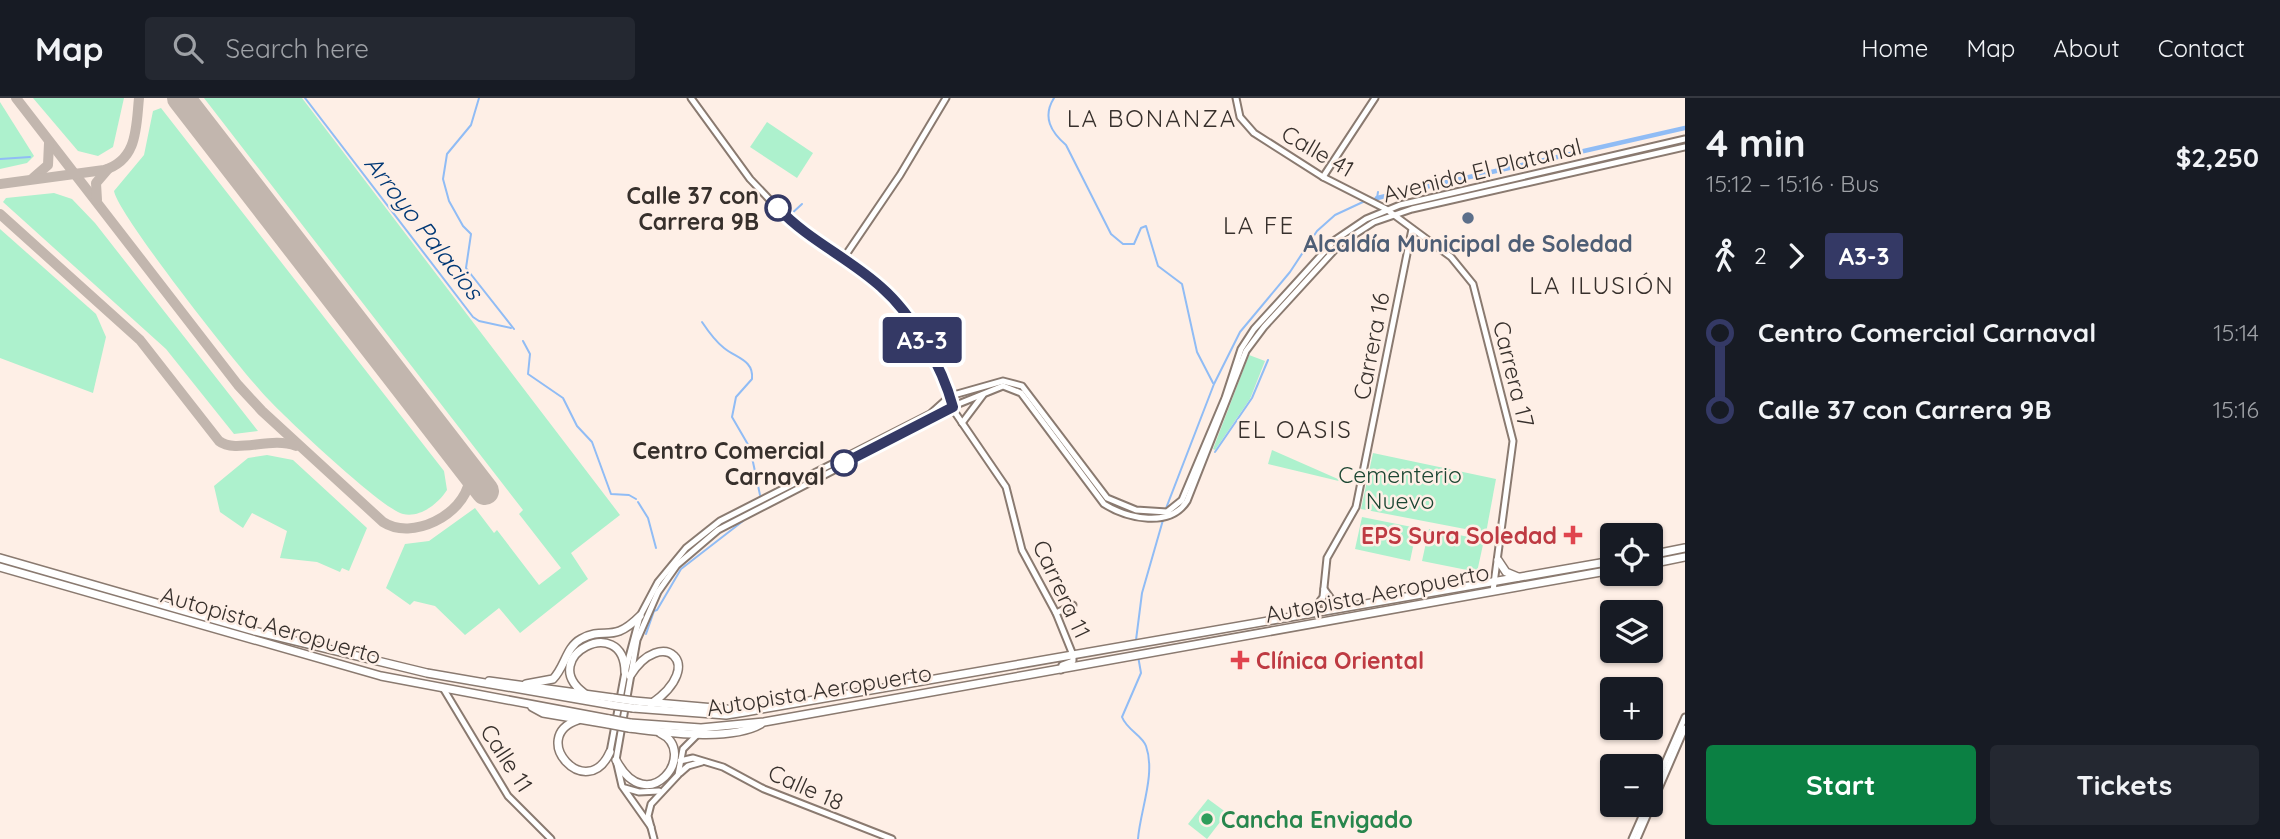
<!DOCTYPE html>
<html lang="en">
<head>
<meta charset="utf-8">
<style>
	:root { --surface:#171b24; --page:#242831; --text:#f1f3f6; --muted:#9ea1a6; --line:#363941; --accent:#0b8043 }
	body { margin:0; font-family:Quicksand,sans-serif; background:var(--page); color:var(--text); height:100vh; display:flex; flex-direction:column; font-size:26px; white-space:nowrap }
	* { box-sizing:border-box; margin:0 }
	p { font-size:23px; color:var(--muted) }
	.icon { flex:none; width:38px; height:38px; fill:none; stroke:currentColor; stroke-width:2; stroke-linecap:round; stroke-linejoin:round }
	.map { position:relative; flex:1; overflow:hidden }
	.sheet { display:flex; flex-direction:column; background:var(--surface); width:595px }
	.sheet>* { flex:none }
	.badge { padding:0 14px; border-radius:5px; font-size:24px; line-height:46px }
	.buttons { position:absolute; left:1600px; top:425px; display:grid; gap:14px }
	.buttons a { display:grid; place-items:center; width:63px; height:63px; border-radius:7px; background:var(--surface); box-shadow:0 2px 5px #0004; font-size:35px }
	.map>.badge { position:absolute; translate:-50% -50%; box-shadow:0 0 0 4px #fff }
	.legs { display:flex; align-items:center; gap:10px; height:77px; padding:0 21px; font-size:23px }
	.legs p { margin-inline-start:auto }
	.head { display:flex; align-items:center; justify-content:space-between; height:119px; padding:0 21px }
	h1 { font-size:38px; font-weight:800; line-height:52px }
	.primary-button { display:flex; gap:14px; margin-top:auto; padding:14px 21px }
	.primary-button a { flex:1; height:80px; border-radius:7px; background:var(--accent); color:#fff; font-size:28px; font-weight:800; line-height:80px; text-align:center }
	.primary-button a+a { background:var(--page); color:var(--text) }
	ul { padding:0 21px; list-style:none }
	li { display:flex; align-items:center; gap:24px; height:77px; font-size:26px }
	li i { display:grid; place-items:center; width:10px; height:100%; margin:0 9px; background:currentColor }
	li i::after { content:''; width:18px; height:18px; margin:-9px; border:5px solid; border-radius:50%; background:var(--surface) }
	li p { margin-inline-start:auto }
	li:first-child i { background:linear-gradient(#0000 50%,currentColor 0) }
	li:last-child i { background:linear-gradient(currentColor 50%,#0000 0) }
	header { display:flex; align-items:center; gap:42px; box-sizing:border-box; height:98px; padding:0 35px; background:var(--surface); border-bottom:2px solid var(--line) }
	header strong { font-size:33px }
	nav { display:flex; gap:38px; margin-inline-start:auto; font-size:24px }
	.search { width:490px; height:63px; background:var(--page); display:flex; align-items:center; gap:18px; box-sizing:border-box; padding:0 24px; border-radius:7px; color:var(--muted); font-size:26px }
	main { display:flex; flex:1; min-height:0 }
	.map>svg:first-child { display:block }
	.green { fill:#adf1cd }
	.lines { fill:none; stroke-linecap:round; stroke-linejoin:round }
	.stream { stroke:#90bcf5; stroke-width:2 }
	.canal { stroke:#90bcf5; stroke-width:4.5 }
	.taxiway { stroke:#c2b6ae; stroke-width:10 }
	.runway { stroke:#c2b6ae; stroke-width:28 }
	.secondary-casing { stroke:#8a7a70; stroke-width:9 }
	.highway-casing { stroke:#8a7a70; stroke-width:10 }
	.secondary { stroke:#fff; stroke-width:5 }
	.highway { stroke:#fff; stroke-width:7 }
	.highway-bridge-casing { stroke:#8a7a70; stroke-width:10; stroke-linecap:butt }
	.highway-bridge { stroke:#fff; stroke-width:7 }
	.line-1-casing { stroke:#fff; stroke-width:16 }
	.line-1 { stroke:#343965; stroke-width:10 }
	.stop-1-dot { fill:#fff; stroke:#343965; stroke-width:3.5 }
	.service-dot { fill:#5c6f8a; stroke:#feefe6; stroke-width:2.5 }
	.health-dot { fill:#e0444e; stroke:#feefe6; stroke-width:2.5 }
	.leisure-dot { fill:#2e9e5b; stroke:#feefe6; stroke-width:2.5 }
	.labels { text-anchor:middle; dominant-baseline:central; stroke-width:5; stroke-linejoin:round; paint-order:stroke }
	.street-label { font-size:23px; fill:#37302c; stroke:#feefe6 }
	.stop-label { font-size:23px; font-weight:bold; fill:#37302c; stroke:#feefe6; text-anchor:end }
	.service-label { font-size:23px; font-weight:bold; fill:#4e5e75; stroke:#feefe6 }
	.park-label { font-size:23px; fill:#1b4632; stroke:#feefe6 }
	.health-label { font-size:23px; font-weight:bold; fill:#be3a42; stroke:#feefe6; text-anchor:end }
	.leisure-label { font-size:23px; font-weight:bold; fill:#27864d; stroke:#feefe6; text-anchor:start }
	.neighbourhood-label { font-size:24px; letter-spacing:2px; fill:#37302c; stroke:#feefe6 }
	.water-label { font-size:24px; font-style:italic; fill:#003875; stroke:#feefe6 }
</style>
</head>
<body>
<header>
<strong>Map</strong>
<div class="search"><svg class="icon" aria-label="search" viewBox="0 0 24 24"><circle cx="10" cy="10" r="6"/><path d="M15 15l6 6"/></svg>Search here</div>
<nav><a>Home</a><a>Map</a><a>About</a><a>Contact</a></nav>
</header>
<main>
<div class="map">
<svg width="1685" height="741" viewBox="0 0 1685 741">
	<rect width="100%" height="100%" fill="#feefe6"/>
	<g class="green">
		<polygon points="33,0 124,0 113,49 98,58 78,53"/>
		<polygon points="204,0 302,0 620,417 571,455 588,481 520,535 499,510 465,537 435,508 414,503 410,507 386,490 405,446 429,443 475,410 494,435 497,432 539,487 561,470 519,416 523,412"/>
		<polygon points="0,4 34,58 27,65 0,71"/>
		<path d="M 161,10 L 444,373 L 447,392 C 438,406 420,420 403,416 C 381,410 288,322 269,302 C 244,277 118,117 114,93 L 144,57 L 153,13 Z"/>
		<polygon points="767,24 813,55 797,80 750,49"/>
		<polygon points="54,95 72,101 95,125 258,333 234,336 166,251 3,104 6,100"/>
		<polygon points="0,131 96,216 106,239 93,295 0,260"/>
		<polygon points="1249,257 1265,263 1250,301 1215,352 1213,351"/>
		<polygon points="1272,352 1347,385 1268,366"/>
		<polygon points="1373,355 1496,381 1486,435 1361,411"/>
		<polygon points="267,357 293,362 367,430 349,473 342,470 340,474 317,464 280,460 287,433 252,415 243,430 220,414 214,388 248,360"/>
		<polygon points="1362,419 1417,430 1410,463 1355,451"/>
		<polygon points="1429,431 1484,442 1477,474 1422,463"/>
		<polygon points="1208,701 1227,715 1207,741 1188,726"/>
	</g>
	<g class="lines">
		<g class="stream">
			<polyline points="305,0 473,219 479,223 511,230"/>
			<polyline points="479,0 471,27 447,56 443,81 449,103 463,128 471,136 466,170 514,231"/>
			<path d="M 1054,0 C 1042,19 1051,34 1066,47 L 1111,136 L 1123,146 L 1134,146 L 1141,130 L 1146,128 L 1158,168 L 1182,186 L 1197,254 L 1213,285"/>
			<polyline points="0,61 30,59"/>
			<polyline points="1371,102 1377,100 1378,94"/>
			<polyline points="789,118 802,106"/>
			<path d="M 702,224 C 708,233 715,243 724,250 C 736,260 754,262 752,281 L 736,299 L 732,319 L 750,350 L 760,397"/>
			<polyline points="523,243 530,256 528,276 563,300 577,328 592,344 611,396 629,397 636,401"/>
			<polyline points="1215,354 1252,300 1268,262"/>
			<polyline points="638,404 648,420 656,450"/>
			<polyline points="1165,413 1214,286 1240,234 1290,174 1317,133 1335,117 1365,103"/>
			<polyline points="646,536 654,513 657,512 681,471 743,423"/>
			<polyline points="1136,542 1142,495 1163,422"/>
			<path d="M 1138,741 C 1140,713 1156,676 1146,648 C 1142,637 1127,632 1122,619 L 1141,575 L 1138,558"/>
		</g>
		<polyline class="canal" points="1377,100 1685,30"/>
		<g class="taxiway">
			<path d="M 16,0 L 238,287 L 262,313 L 383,424 C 412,443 463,417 469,384 L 461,362"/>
			<polyline points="33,80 48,67 49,45"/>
			<path d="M 0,86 L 104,72 C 138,62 136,29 139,0"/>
			<polyline points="97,102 96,85 108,71"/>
			<path d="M 0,116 L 140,242 L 219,343 C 235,356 272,338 296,348"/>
		</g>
		<polyline class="runway" points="181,0 485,393"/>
		<defs>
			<g id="secondary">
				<polyline points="691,0 750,81 788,121 883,190 914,230 942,276 954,313 1006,389 1022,452 1056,515 1073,557 1073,563 1062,567 1061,572"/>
				<polyline points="1236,0 1240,19 1254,35 1323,79 1386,111 1451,159 1473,186 1513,343 1493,493"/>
				<polyline points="1323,79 1375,0"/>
				<polyline points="843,161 900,77 946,0"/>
				<polyline points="962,325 983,297"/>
				<polyline points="1324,491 1332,502 1346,507"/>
				<polyline points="1312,514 1323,499 1327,460 1356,409 1412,131"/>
				<polyline points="1056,515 1073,507"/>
				<polyline points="443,590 508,698 551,741"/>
				<polyline points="610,654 625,574 640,518 658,484 686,450 720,423 930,316 950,298 1003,283 1022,288 1107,400 1136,412 1167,414 1182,402 1225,300 1241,251 1254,231 1335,142 1366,121 1400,107 1685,41"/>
				<polyline points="680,663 693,660 723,669 764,691 892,741"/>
				<polyline points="680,675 688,668 702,664"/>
				<polyline points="625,690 639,694 659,693"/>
				<polyline points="1650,699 1685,619"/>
				<path d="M 651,729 L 622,688 L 616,662 L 637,542 L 658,494 L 677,467 L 718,432 L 906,335 L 946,311 L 1003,288 L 1021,295 L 1104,406 C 1128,421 1170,430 1187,403 L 1246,253 L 1264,229 L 1340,146 L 1374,124 L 1412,111 L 1685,49"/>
				<polyline points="654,741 648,718 651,706 678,677 683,651 697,637"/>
				<polyline points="1632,741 1647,707"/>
				<polyline points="1637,741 1685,630"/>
			</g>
			<g id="highway">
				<polyline points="1650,457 1685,450"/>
				<polyline points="0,460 254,533 427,575 612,607"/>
				<polyline points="1498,462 1506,474 1518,479"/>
				<polyline points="1650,466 1685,459"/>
				<polyline points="0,469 381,578 609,621"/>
				<path d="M 630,578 C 661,527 709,566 651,606"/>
				<polyline points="489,583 613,600"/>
				<path d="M 526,586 L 553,581 C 565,569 566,549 581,541 C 606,527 611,547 640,518"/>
				<path d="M 584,595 C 536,559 624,514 625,574"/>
				<polyline points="634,603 737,612"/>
				<polyline points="532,609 543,615 608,626"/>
				<polyline points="633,610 726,617 745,614 1612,463"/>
				<path d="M 578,622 C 527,639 587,706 610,654"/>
				<polyline points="630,625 701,630 764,624 1612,472"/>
				<path d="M 629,630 C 664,634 730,644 761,626"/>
				<path d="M 616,662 C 648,723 700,654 660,635"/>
			</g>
		</defs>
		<use href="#secondary" class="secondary-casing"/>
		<use href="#highway" class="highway-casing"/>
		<use href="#secondary" class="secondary"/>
		<use href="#highway" class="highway"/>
		<defs>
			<g id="highway-bridge">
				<polyline points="613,600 634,603"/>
				<polyline points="612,607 633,610"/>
				<polyline points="609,621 630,625"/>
				<polyline points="608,626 629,630"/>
			</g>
		</defs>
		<use href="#highway-bridge" class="highway-bridge-casing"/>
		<use href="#highway-bridge" class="highway-bridge"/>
	</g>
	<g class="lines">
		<defs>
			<path id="line-1" d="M 778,110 C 808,142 849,160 881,189 C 913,217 942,268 953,309 L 844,365"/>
		</defs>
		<use href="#line-1" class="line-1-casing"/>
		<use href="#line-1" class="line-1"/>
	</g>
	<g class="stop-1-dot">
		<circle cx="778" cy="110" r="12"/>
		<circle cx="844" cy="365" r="12"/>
	</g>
	<circle class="service-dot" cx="1468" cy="120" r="7"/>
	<g class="health-dot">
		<path d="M1569.5 426.5h7v7h7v7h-7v7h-7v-7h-7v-7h7z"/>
		<path d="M1236.5 551.5h7v7h7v7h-7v7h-7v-7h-7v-7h7z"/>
	</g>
	<circle class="leisure-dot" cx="1207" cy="721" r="7"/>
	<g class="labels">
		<g class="street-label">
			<text transform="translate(1318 53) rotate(30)">Calle 41</text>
			<text transform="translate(1482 72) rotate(-14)">Avenida El Platanal</text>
			<text transform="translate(1371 248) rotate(-79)">Carrera 16</text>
			<text transform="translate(1514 276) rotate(76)">Carrera 17</text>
			<text transform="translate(1062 491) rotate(65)">Carrera 11</text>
			<text transform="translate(1377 495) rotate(-11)">Autopista Aeropuerto</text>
			<text transform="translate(271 527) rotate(16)">Autopista Aeropuerto</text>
			<text transform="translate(819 592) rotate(-9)">Autopista Aeropuerto</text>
			<text transform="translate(507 660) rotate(57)">Calle 11</text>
			<text transform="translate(806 689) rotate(24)">Calle 18</text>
		</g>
		<g class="stop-label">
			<text x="759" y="97">Calle 37 con<tspan x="759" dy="26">Carrera 9B</tspan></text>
			<text x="825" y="352">Centro Comercial<tspan x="825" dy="26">Carnaval</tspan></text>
		</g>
		<g class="service-label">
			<text x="1468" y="145">Alcaldía Municipal de Soledad</text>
		</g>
		<g class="park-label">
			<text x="1400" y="376">Cementerio<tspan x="1400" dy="26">Nuevo</tspan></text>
		</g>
		<g class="health-label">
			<text x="1557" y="437">EPS Sura Soledad</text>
			<text x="1256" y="562" text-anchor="start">Clínica Oriental</text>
		</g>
		<g class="leisure-label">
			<text x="1221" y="721">Cancha Envigado</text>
		</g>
		<g class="neighbourhood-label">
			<text x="1152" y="20">LA BONANZA</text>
			<text x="1259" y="127">LA FE</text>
			<text x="1602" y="187">LA ILUSIÓN</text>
			<text x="1295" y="331">EL OASIS</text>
		</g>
		<g class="water-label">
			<text transform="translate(424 129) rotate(52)">Arroyo Palacios</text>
		</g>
	</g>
</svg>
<div class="buttons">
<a><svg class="icon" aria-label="locate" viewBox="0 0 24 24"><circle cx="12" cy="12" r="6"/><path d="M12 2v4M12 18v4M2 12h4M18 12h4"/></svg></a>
<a><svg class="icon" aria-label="layers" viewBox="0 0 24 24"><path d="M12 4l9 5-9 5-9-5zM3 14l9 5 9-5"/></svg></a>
<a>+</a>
<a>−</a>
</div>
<b class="badge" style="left:922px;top:242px;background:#343965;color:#fff">A3-3</b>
</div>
<section class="sheet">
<div class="head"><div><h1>4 min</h1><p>15:12 – 15:16 · Bus</p></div><b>$2,250</b></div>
<div class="legs"><svg class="icon" aria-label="walk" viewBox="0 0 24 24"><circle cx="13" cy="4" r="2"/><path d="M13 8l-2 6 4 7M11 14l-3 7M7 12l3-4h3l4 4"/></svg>2<svg class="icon" aria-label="forward" viewBox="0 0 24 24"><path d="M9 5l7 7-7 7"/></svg><b class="badge" style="background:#343965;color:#fff">A3-3</b></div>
<ul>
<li><i style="color:#343965"></i><b>Centro Comercial Carnaval</b><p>15:14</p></li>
<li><i style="color:#343965"></i><b>Calle 37 con Carrera 9B</b><p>15:16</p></li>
</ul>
<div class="primary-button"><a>Start</a><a>Tickets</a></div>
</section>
</main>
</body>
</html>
